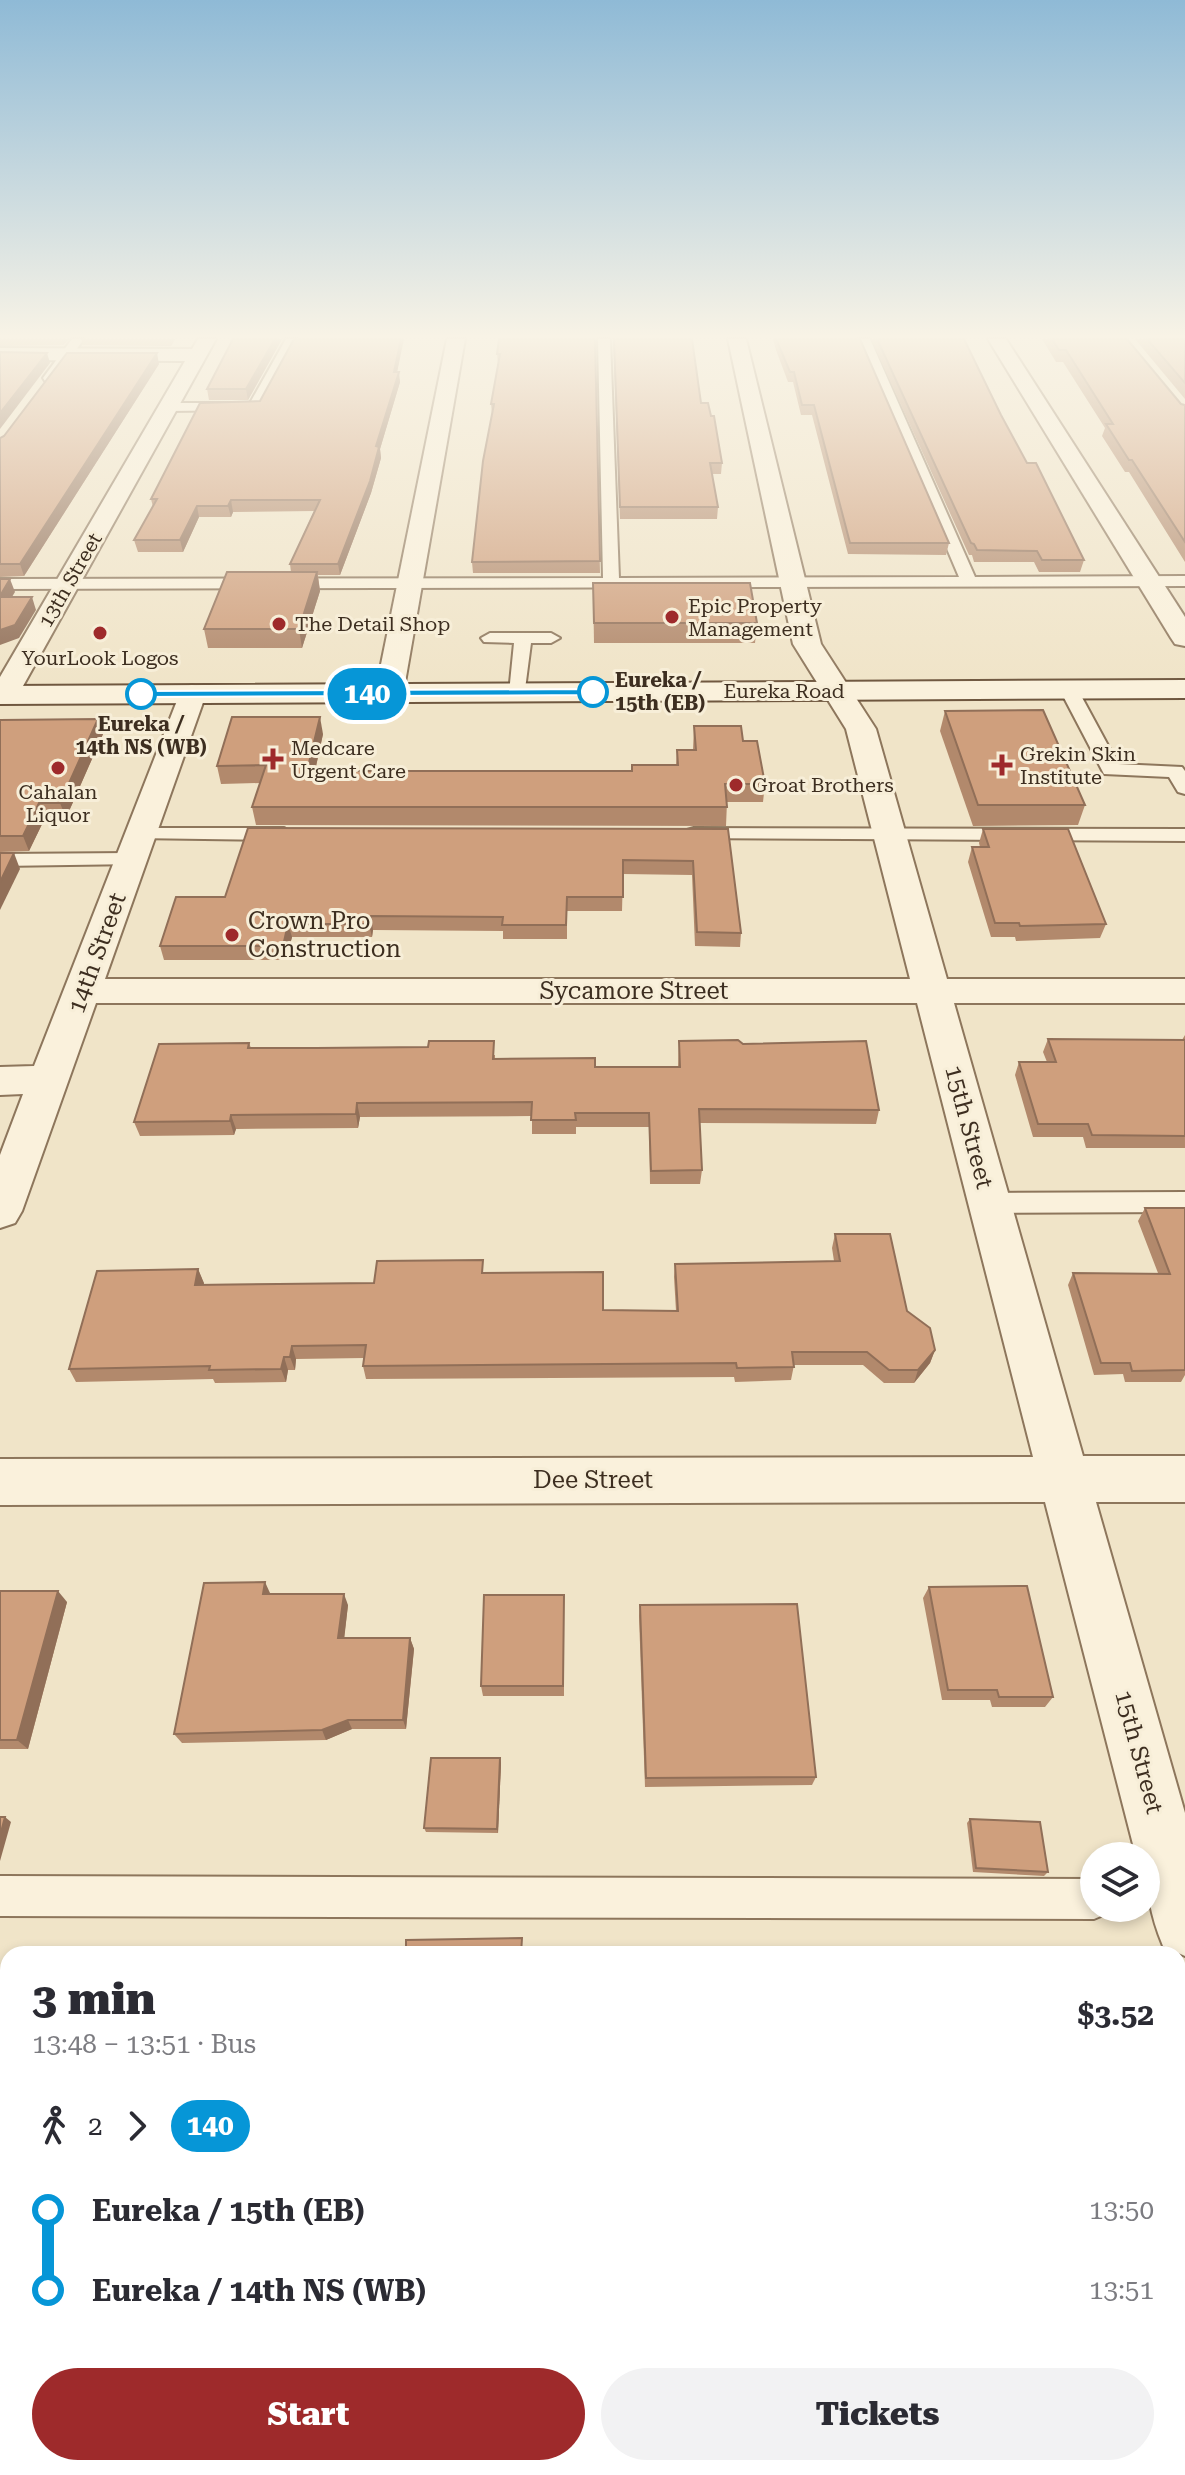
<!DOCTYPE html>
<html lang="en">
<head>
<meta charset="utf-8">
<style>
	:root { --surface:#fff; --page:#f2f2f3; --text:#2b2b33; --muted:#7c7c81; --accent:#9e2a2b }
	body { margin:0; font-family:"Roboto Serif",serif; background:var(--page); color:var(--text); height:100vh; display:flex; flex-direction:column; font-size:30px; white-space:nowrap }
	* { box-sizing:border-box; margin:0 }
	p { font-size:26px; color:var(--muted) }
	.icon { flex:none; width:44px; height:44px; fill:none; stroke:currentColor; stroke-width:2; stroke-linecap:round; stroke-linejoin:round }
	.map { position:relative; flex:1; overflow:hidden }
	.drawer { position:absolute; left:0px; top:1946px; width:1186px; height:530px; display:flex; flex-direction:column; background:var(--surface); border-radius:24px 24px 0 0; box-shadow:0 4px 12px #0003 }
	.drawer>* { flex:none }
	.badge { padding:0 16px; border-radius:26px; font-size:28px; line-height:52px }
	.tools { position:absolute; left:1080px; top:1842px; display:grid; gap:16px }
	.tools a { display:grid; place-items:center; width:80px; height:80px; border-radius:50%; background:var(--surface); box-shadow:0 4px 12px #0003; font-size:40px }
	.map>.badge { position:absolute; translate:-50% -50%; box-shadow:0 0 0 4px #fff }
	.legs { display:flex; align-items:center; gap:12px; height:88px; padding:0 32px; font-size:26px }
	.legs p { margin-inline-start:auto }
	.summary { display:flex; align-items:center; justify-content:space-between; height:136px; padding:0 32px }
	h1 { font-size:44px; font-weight:800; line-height:60px }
	.action { display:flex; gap:16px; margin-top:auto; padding:16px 32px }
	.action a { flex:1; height:92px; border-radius:48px; background:var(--accent); color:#fff; font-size:32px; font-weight:800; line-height:92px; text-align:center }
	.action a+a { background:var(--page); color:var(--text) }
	ul { padding:0 32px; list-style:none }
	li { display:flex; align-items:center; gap:28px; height:80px; font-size:30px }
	li i { display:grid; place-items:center; width:12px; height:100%; margin:0 10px; background:currentColor }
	li i::after { content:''; width:20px; height:20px; margin:-10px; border:6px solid; border-radius:50%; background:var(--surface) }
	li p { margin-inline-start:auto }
	li:first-child i { background:linear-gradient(#0000 50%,currentColor 0) }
	li:last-child i { background:linear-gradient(currentColor 50%,#0000 0) }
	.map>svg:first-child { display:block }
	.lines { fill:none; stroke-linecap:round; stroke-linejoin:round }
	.service-casing { stroke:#8d765c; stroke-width:4 }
	.minor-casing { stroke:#8d765c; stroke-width:4 }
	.secondary-casing { stroke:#6f573f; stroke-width:4 }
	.service { fill:#faf1dc; fill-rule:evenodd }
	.minor { fill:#faf1dc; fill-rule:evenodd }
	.secondary { fill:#faf1dc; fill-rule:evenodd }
	.wall { fill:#b2896c }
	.shaded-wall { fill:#916f58 }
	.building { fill:#cf9f7d; stroke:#916f58; stroke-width:2 }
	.line-1 { fill:#0696d7; stroke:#fff; stroke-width:2 }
	.poi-dot { fill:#9e2a2b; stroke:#f7eed8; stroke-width:3 }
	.stop-1-dot { fill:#fff; stroke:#0696d7; stroke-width:4 }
	.labels { text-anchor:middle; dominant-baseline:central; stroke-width:6; stroke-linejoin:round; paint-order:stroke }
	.far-street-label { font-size:20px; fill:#3d2e20; stroke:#f7eed8 }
	.far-poi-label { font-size:20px; fill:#3d2e20; stroke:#f7eed8; text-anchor:start }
	.far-stop-label { font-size:20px; font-weight:bold; fill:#3d2e20; stroke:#f7eed8; text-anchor:start }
	.poi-label { font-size:24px; fill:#3d2e20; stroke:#f7eed8; text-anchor:start }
	.street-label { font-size:24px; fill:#3d2e20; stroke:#f7eed8 }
</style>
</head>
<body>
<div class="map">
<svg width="1185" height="2475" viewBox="0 0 1185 2475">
	<rect width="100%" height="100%" fill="#f0e4c8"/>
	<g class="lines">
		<defs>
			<g id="service">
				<polygon points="72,339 84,339 53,381 45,381 43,378"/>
				<polygon points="286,339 298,339 259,410 168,411 161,407 168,403 250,403"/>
				<polygon points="598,339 610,339 619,578 959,577 858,339 870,339 975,577 1185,576 1185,586 0,589 0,579 603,578"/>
				<polygon points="490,633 551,633 560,638 551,643 531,643 524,697 518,698 509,693 514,643 484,642 481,638"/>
				<polygon points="1069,685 1078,690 1118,764 1182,767 1185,771 1185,794 1178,792 1169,777 1104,774 1060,690"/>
				<polygon points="141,828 284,828 294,834 284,840 134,838 131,834"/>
				<polygon points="694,828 1185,829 1185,841 687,838 684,834 687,830"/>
				<polygon points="131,853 142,859 139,864 0,866 0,854"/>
				<polygon points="1185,1192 1185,1212 989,1213 979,1210 975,1203 979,1196 989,1193"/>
				<polygon points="0,1876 1094,1879 1094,1908 1110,1908 1108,1913 1094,1919 0,1916"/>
			</g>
			<g id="minor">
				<polygon points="198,339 216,339 18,695 14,701 0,703 0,677 185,361 0,360 0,348 192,349"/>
				<polygon points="447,339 465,339 403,694 399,700 389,703 379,700 375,694"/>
				<path d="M 728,339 L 746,339 L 821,644 L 876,729 L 947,979 L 1185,979 L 1185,1003 L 954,1003 L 1083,1456 L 1185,1456 L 1185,1502 L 1096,1502 L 1185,1813 L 1185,1956 L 1163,1946 C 1150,1915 1146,1889 1146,1856 L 1136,1856 L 1045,1502 L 0,1505 L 0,1459 L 1033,1457 L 917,1003 L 96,1003 L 22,1211 L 15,1223 L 0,1228 L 0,1155 L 23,1094 L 0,1095 L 0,1067 L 34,1066 L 182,688 L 192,685 L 202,688 L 206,694 L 105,979 L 910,979 L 846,729 L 793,644 Z"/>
				<polygon points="988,339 1006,339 1185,617 1185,646 1175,644 1171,638"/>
			</g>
			<polygon id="secondary" points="1185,680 1185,698 0,704 0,686"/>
		</defs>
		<use href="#service" class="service-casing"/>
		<use href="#minor" class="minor-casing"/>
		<use href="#secondary" class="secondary-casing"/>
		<use href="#service" class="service"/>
		<use href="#minor" class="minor"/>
		<use href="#secondary" class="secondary"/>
	</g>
	<g class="wall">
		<polygon points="0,339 69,339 63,345 0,346"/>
		<polygon points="81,339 175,339 171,346 83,345"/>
		<polygon points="282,339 248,400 209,400 207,389"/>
		<polygon points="595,339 600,573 473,573 472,562 492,414 491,404 498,364 497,354"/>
		<polygon points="613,339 701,403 722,463 721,474 712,474 718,507 717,519 620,519"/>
		<polygon points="773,339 860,339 949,543 946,555 848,554 812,415 801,415 793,382 788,382 776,350"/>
		<polygon points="871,339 964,339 1001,415 1027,463 1084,560 1080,572 1039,572 1034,562 974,562 972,555 969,555"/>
		<polygon points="1042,339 1127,339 1181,404 1185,405 1185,562 1129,472 1125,472 1102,436 1105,428 1063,362 1056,362"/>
		<polygon points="1135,339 1185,339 1185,399"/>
		<polygon points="400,355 397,372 400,382 380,449 381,458 371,493 340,575 318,575 320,591 302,648 208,648 204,629 291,572 290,564 314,511 233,512 231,517 199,517 183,552 138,552 134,540 153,507 151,499 260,401"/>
		<polygon points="159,364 24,576 0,577 0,438"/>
		<polygon points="593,583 757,623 755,643 594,643"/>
		<polygon points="945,711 1085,805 1078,825 973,826 940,731"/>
		<polygon points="0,720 103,734 66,818 45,818 29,851 0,852"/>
		<polygon points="694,726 743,741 765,784 763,802 727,802 726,826 256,825 252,807 260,783 221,784 217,766 323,734 315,771 632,771 676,765 677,750 693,750"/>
		<polygon points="728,829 741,933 740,947 695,946 692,875 623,874 622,911 567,911 567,939 503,939 503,931 373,930 372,937 292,937 286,960 164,960 160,946 225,897"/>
		<polygon points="983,829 1106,924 1100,938 1016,941 1015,937 991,937 968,862 972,847 980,847 979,843"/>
		<polygon points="1185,1035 1185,1148 1086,1148 1083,1137 1033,1137 1015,1075 1019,1062 1047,1062 1043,1052 1048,1039 1182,1040"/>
		<polygon points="679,1041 743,1044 879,1110 876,1124 699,1123 702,1170 700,1184 650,1184 649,1127 576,1127 576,1134 532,1134 532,1116 360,1117 358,1128 236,1129 234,1135 140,1136 134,1122 249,1043 251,1048 495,1055 495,1059 595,1067 678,1067"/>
		<polygon points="1145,1208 1185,1208 1185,1375 1181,1382 1125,1382 1123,1374 1094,1375 1068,1285 1073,1273 1158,1273 1138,1221"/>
		<polygon points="835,1234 907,1311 935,1350 930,1363 914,1383 884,1383 863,1365 794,1365 791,1380 735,1382 734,1377 366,1379 363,1366 364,1358 296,1359 295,1370 288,1370 286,1382 215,1383 213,1379 76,1382 69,1369 198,1269 204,1284 374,1283 484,1273 603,1310 676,1311 674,1277 675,1264 834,1261 832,1248"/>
		<polygon points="929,1587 1053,1697 1045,1707 992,1707 990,1700 942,1700 923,1598"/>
		<polygon points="0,1591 67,1602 28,1749 0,1749"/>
		<polygon points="270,1594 348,1605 344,1638 410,1638 414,1649 406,1729 352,1729 326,1740 182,1743 174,1734"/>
		<polygon points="564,1595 564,1696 483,1696 481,1686"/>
		<polygon points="640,1605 816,1777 812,1785 645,1787 639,1616"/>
		<polygon points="500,1758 501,1763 498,1833 426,1832 424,1828"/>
		<polygon points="970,1819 1048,1872 1044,1876 973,1872 967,1823"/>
	</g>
	<g class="shaded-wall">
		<polygon points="62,339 69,339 63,345"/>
		<polygon points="169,339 175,339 171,346"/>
		<polygon points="275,339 282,339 248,400 246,389"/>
		<polygon points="401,339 404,339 395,382 394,372"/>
		<polygon points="47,353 50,363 0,429 0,413"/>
		<polygon points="157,353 159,364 24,576 20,564"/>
		<polygon points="399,372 400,382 380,449 381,458 371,493 340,575 338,564"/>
		<polygon points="231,500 233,512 231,517 228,506"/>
		<polygon points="197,506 199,517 183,552 180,540"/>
		<polygon points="317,572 320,591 302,648 299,629"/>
		<polygon points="10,579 15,592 4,610 0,600 0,596"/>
		<polygon points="32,597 36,610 19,638 0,645 0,630"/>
		<polygon points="320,717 323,734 311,789 307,771"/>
		<polygon points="98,719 103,734 66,818 60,803"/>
		<polygon points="39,803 45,818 29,851 23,836"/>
		<polygon points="14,853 20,869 0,910 0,882"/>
		<polygon points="371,916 373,930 372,937 369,924"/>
		<polygon points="288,924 292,937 286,960 283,946"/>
		<polygon points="357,1103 360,1117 358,1128 356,1114"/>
		<polygon points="231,1115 236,1129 234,1135 230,1121"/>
		<polygon points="198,1269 204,1283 200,1298 195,1285"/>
		<polygon points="292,1346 296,1359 295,1370 290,1357"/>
		<polygon points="935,1350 930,1363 914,1383 918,1370"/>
		<polygon points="284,1357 288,1370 286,1382 281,1369"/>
		<polygon points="265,1582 270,1593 263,1594"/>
		<polygon points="58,1591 67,1602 28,1749 17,1740"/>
		<polygon points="344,1594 348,1605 343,1649 338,1638"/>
		<polygon points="410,1638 414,1649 406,1729 403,1720"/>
		<polygon points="348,1720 352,1729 326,1740 322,1730"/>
		<polygon points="500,1758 501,1763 498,1833 497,1829"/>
		<polygon points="5,1817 11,1822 0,1861 0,1836"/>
		<polygon points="106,1947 111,1950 110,1954 105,1954"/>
	</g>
	<g class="building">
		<polygon points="233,339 275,339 246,389 207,389"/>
		<polygon points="294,339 401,339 394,372 399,372 376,446 379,447 370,481 338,564 290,564 320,500 231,500 228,506 197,506 180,540 134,540 157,499 151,499 200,403 260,401"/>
		<polygon points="499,339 595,339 600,561 472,562 483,461 494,404 491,404 500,354 497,354"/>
		<polygon points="614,339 692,339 701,403 708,403 711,416 714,416 722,463 710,463 718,507 620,507"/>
		<polygon points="776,339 860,339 949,543 850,543 814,405 802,405 794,372 790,372"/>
		<polygon points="877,339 964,339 1001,415 1027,463 1036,463 1084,560 1042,560 1037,551 977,550 974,544 971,543"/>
		<polygon points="1052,339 1127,339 1181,404 1185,405 1185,542 1132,460 1129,460 1106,424 1113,424 1066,350 1059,350"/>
		<polygon points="1147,339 1185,339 1185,383"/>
		<polygon points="0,352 47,353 0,413"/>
		<polygon points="67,353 157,353 20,564 0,564 0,438 4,436"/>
		<polygon points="227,572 317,572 299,629 204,629"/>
		<polygon points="0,579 10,579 0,596"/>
		<polygon points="593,583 750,583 757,623 594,623"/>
		<polygon points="0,597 32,597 15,625 0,630"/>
		<polygon points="1043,710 1085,805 978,805 945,711"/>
		<polygon points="232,717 320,717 307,771 632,771 632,765 678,765 677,750 696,750 694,726 741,726 743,741 757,741 765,784 725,784 727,807 252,807 266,765 217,766"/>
		<polygon points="98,719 60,803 39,803 23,836 0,836 0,720"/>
		<polygon points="248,828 728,829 741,933 697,932 693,861 623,860 623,897 567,897 566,925 502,925 503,917 371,916 369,924 288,924 283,946 160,946 176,897 225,897"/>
		<polygon points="983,829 1068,829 1106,924 1020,926 1019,923 995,923 972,847 989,847"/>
		<polygon points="0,853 14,853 0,882"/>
		<polygon points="1048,1039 1185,1040 1185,1136 1092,1135 1088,1124 1038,1124 1019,1062 1056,1062"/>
		<polygon points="738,1040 743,1044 866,1041 879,1110 699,1109 702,1170 651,1171 649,1113 575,1113 576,1120 531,1120 532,1102 357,1103 356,1114 231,1115 230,1121 134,1122 159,1044 249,1043 248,1048 316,1048 428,1047 429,1041 494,1041 493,1059 595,1058 595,1067 680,1067 679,1041"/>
		<polygon points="1145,1208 1185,1208 1185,1370 1132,1371 1130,1363 1101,1363 1073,1273 1170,1274"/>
		<polygon points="835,1234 890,1234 907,1311 930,1328 935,1350 918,1370 889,1370 867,1352 792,1352 794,1367 737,1368 736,1363 363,1366 366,1345 292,1346 290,1357 284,1357 281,1369 209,1370 210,1366 69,1369 97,1271 198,1269 195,1285 374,1283 377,1261 483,1260 482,1273 603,1272 603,1310 678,1311 675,1264 840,1261"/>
		<polygon points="265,1582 263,1594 344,1594 338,1638 410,1638 403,1720 348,1720 322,1730 174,1734 204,1583"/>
		<polygon points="1027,1586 1053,1697 999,1697 997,1690 948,1690 929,1587"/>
		<polygon points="0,1591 58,1591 17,1740 0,1740"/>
		<polygon points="484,1595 564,1595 563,1686 481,1686"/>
		<polygon points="797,1604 816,1777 646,1778 640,1605"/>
		<polygon points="431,1758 500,1758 497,1829 424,1828"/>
		<polygon points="0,1817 5,1817 0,1836"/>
		<polygon points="970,1819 1040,1822 1048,1872 976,1868"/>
		<polygon points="522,1938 521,1954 265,1954 265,1950 406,1949 406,1940"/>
		<polygon points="106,1947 105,1954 28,1954 29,1948"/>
	</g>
	<linearGradient id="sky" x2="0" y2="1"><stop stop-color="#8fbad6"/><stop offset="0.49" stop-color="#f8f3e6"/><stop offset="1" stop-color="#f8f3e6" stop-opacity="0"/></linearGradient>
	<rect width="1185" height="686" fill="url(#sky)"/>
	<polygon class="line-1" points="593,689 598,692 596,695 141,697 136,694 141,691"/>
	<g class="poi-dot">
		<circle cx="672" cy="617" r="8"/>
		<circle cx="279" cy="624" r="8"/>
		<circle cx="100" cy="633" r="8"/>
		<path d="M269 747h8v8h8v8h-8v8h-8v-8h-8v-8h8z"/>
		<path d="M998 753h8v8h8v8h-8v8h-8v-8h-8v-8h8z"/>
		<circle cx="58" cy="768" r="8"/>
		<circle cx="736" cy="785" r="8"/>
		<circle cx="232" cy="935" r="8"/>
	</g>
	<g class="stop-1-dot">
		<circle cx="593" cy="692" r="14"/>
		<circle cx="141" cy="694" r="14"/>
	</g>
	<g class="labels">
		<g class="far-street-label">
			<text transform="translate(70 580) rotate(-60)">13th Street</text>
			<text x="784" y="691">Eureka Road</text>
		</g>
		<g class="far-poi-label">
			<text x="688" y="606">Epic Property<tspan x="688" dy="23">Management</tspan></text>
			<text x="295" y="624">The Detail Shop</text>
			<text x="100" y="658" text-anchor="middle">YourLook Logos</text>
			<text x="291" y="748">Medcare<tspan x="291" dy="23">Urgent Care</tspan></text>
			<text x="1020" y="754">Grekin Skin<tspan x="1020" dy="23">Institute</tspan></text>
			<text x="752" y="785">Groat Brothers</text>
			<text x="58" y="792" text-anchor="middle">Cahalan<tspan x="58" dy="23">Liquor</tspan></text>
		</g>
		<g class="far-stop-label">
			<text x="615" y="680">Eureka /<tspan x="615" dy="23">15th (EB)</tspan></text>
			<text x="141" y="724" text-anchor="middle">Eureka /<tspan x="141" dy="23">14th NS (WB)</tspan></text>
		</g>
		<g class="poi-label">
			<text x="248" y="921">Crown Pro<tspan x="248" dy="28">Construction</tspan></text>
		</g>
		<g class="street-label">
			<text transform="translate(97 953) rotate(-70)">14th Street</text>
			<text x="634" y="991">Sycamore Street</text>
			<text transform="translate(969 1127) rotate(75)">15th Street</text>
			<text x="593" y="1480">Dee Street</text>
			<text transform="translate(1139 1752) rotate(75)">15th Street</text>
		</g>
	</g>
</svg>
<div class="tools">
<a><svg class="icon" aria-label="layers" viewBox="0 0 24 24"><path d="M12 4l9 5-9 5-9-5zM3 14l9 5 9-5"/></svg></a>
</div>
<b class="badge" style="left:367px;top:694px;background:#0696d7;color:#fff">140</b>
<section class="drawer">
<div class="summary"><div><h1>3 min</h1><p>13:48 – 13:51 · Bus</p></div><b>$3.52</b></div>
<div class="legs"><svg class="icon" aria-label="walk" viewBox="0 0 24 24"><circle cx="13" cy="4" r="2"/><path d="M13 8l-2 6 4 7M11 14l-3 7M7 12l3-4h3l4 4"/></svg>2<svg class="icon" aria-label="forward" viewBox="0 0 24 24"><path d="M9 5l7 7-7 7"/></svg><b class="badge" style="background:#0696d7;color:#fff">140</b></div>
<ul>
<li><i style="color:#0696d7"></i><b>Eureka / 15th (EB)</b><p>13:50</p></li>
<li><i style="color:#0696d7"></i><b>Eureka / 14th NS (WB)</b><p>13:51</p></li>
</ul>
<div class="action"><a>Start</a><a>Tickets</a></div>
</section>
</div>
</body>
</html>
